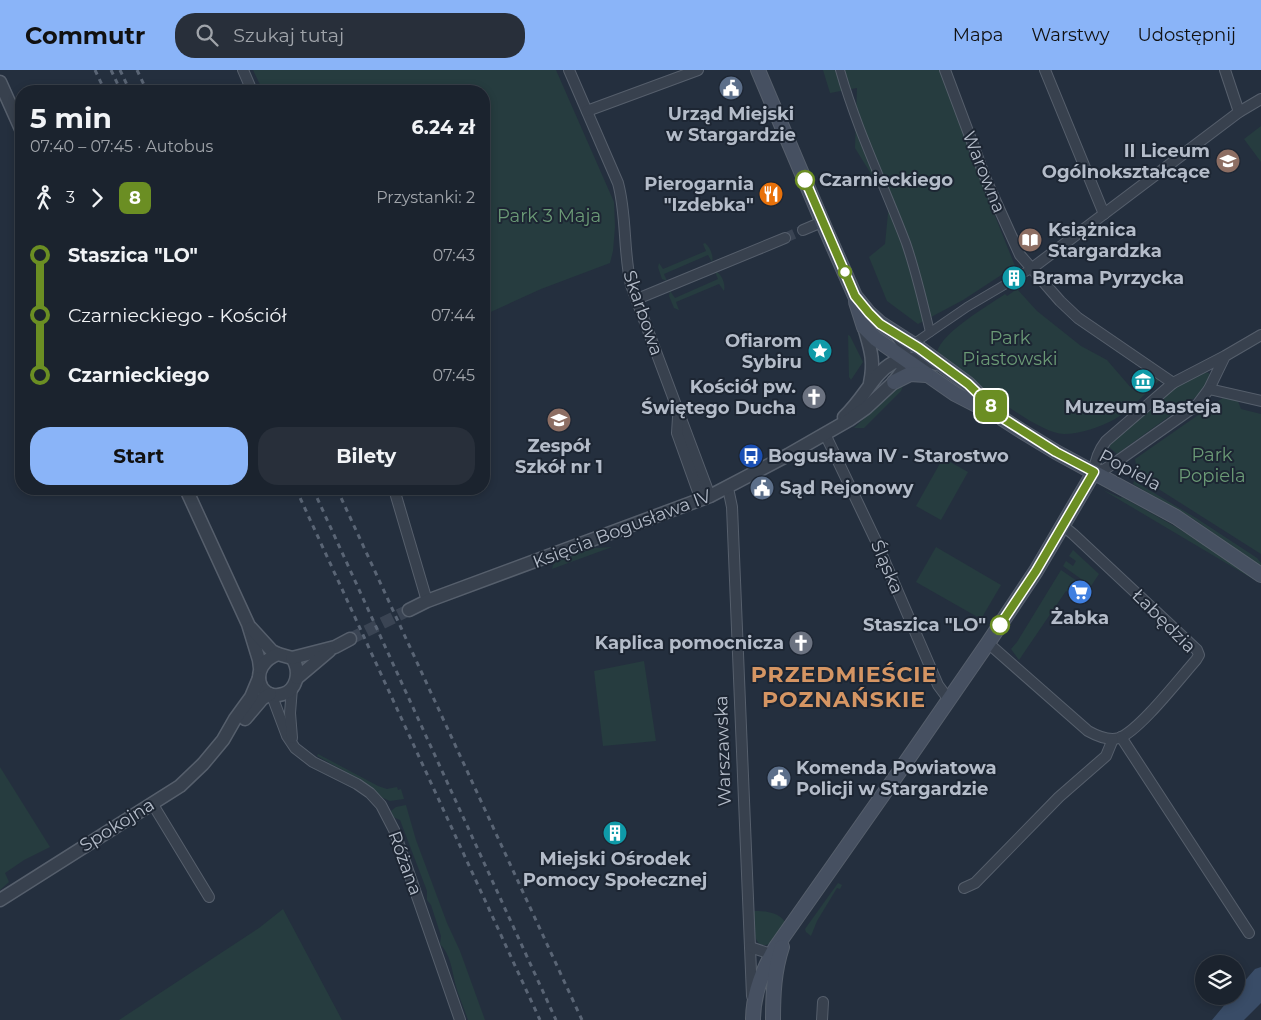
<!DOCTYPE html>
<html lang="pl">
<head>
<meta charset="utf-8">
<style>
	:root { --surface:#1b232e; --page:#282f3a; --text:#f1f3f6; --muted:#a0a4aa; --line:#39404a; --accent:#8ab4f8 }
	body { margin:0; font-family:Montserrat,sans-serif; background:var(--page); color:var(--text); height:100vh; display:flex; flex-direction:column; font-size:19px; white-space:nowrap }
	* { box-sizing:border-box; margin:0 }
	p { font-size:16px; color:var(--muted) }
	.icon { flex:none; width:28px; height:28px; fill:none; stroke:currentColor; stroke-width:2; stroke-linecap:round; stroke-linejoin:round }
	.map { position:relative; flex:1; overflow:hidden }
	.sheet { position:absolute; left:15px; top:15px; width:475px; height:410px; display:flex; flex-direction:column; background:var(--surface); border-radius:20px; box-shadow:0 2px 8px #0003,0 0 0 1px var(--line) }
	.sheet>* { flex:none }
	.badge { padding:0 10px; border-radius:8px; font-size:18px; line-height:32px }
	.fabs { position:absolute; left:1195px; top:885px; display:grid; gap:10px }
	.fabs a { display:grid; place-items:center; width:50px; height:50px; border-radius:50%; background:var(--surface); box-shadow:0 2px 8px #0003,0 0 0 1px var(--line); font-size:25px }
	.map>.badge { position:absolute; translate:-50% -50%; box-shadow:0 0 0 2px #fff }
	.legs { display:flex; align-items:center; gap:8px; height:55px; padding:0 15px; font-size:16px }
	.legs p { margin-inline-start:auto }
	.overview { display:flex; align-items:center; justify-content:space-between; height:85px; padding:0 15px }
	h1 { font-size:28px; font-weight:700; line-height:38px }
	.primary-button { display:flex; gap:10px; margin-top:auto; padding:10px 15px }
	.primary-button a { flex:1; height:58px; border-radius:20px; background:var(--accent); color:#111; font-size:20px; font-weight:700; line-height:58px; text-align:center }
	.primary-button a+a { background:var(--page); color:var(--text) }
	ul { padding:0 15px; list-style:none }
	li { display:flex; align-items:center; gap:18px; height:60px; font-size:19px }
	li i { display:grid; place-items:center; width:8px; height:100%; margin:0 6px; background:currentColor }
	li i::after { content:''; width:12px; height:12px; margin:-6px; border:4px solid; border-radius:50%; background:var(--surface) }
	li p { margin-inline-start:auto }
	li:first-child i { background:linear-gradient(#0000 50%,currentColor 0) }
	li:last-child i { background:linear-gradient(currentColor 50%,#0000 0) }
	header { display:flex; align-items:center; gap:30px; box-sizing:border-box; height:70px; padding:0 25px; background:var(--accent); color:#111 }
	header strong { font-size:24px }
	nav { display:flex; gap:28px; margin-inline-start:auto; font-size:18px }
	.search { width:350px; height:45px; background:var(--page); display:flex; align-items:center; gap:12px; box-sizing:border-box; padding:0 18px; border-radius:20px; color:var(--muted); font-size:19px }
	.map>svg:first-child { display:block }
	.green { fill:#263c3f }
	.water { fill:#394c67 }
	.lines { fill:none; stroke-linecap:round; stroke-linejoin:round }
	.pedestrian-tunnel { stroke:#3a4453; stroke-width:8; stroke-dasharray:8 4; stroke-linecap:butt }
	.minor-tunnel { stroke:#3a4453; stroke-width:10; stroke-dasharray:10 5; stroke-linecap:butt }
	.tertiary-tunnel { stroke:#3a4453; stroke-width:12; stroke-dasharray:12 6; stroke-linecap:butt }
	.pedestrian-casing { stroke:#565f6c; stroke-width:10 }
	.minor-casing { stroke:#565f6c; stroke-width:12 }
	.tertiary-casing { stroke:#565f6c; stroke-width:15 }
	.secondary-casing { stroke:#565f6c; stroke-width:16 }
	.pedestrian { stroke:#38414e; stroke-width:8 }
	.minor { stroke:#38414e; stroke-width:10 }
	.tertiary { stroke:#38414e; stroke-width:12 }
	.secondary { stroke:#465061; stroke-width:14 }
	.rail { stroke:#5a6575; stroke-width:3; stroke-dasharray:5 5; stroke-linecap:butt }
	.line-1-casing { stroke:#fff; stroke-width:11 }
	.line-1 { stroke:#6b8e23; stroke-width:8 }
	.stop-1-dot { fill:#fff; stroke:#6b8e23; stroke-width:2.5 }
	.labels { text-anchor:middle; dominant-baseline:central; stroke-width:4; stroke-linejoin:round; paint-order:stroke }
	.poi-label { font-size:18px; font-weight:bold; fill:#b4bcc9; stroke:#1d2633 }
	.street-label { font-size:18px; fill:#b4bcc9; stroke:#1d2633 }
	.stop-label { font-size:18px; font-weight:bold; fill:#b4bcc9; stroke:#1d2633; text-anchor:start }
	.park-label { font-size:18px; fill:#6b9a76; stroke:#1d2633 }
	.district-label { font-size:22px; font-weight:bold; letter-spacing:1px; fill:#d59563; stroke:#1d2633 }
</style>
</head>
<body>
<header>
<strong>Commutr</strong>
<div class="search"><svg class="icon" aria-label="search" viewBox="0 0 24 24"><circle cx="10" cy="10" r="6"/><path d="M15 15l6 6"/></svg>Szukaj tutaj</div>
<nav><a>Mapa</a><a>Warstwy</a><a>Udostępnij</a></nav>
</header>
<div class="map">
<svg width="1261" height="950" viewBox="0 0 1261 950">
	<rect width="100%" height="100%" fill="#242f3e"/>
	<g class="green">
		<polygon points="253,0 556,0 614,132 615,157 613,181 610,193 541,219 484,245 484,21 263,21"/>
		<polygon points="823,0 940,0 977,101 1015,196 963,230 918,254 887,231 869,187 885,174 889,133 855,78 857,18 830,23"/>
		<polygon points="1261,56 1261,92 1244,69"/>
		<path d="M 705,173 C 710,177 714,186 712,192 L 708,185 L 664,204 L 667,211 L 662,209 L 658,197 L 659,193 L 663,199 L 706,181 L 703,174 Z"/>
		<path d="M 715,202 L 717,202 C 722,205 726,215 724,221 L 719,214 L 676,232 L 679,240 L 674,238 L 669,226 L 670,221 L 675,228 L 718,209 Z"/>
		<path d="M 1017,219 L 1037,241 L 1081,276 L 1107,290 L 1132,319 L 1146,317 L 1148,300 L 1161,309 C 1146,322 1132,339 1115,349 C 1100,357 1081,364 1064,364 C 1034,363 963,302 937,282 C 942,262 988,236 1005,224 L 1007,226 Z"/>
		<polygon points="848,265 850,266 863,292 851,310 849,307"/>
		<polygon points="1204,302 1209,303 1210,306 1200,324 1117,384 1109,377 1114,370 1177,316"/>
		<polygon points="900,314 903,316 901,321 864,358 854,358"/>
		<polygon points="1224,327 1238,331 1241,339 1261,344 1261,484 1138,406 1135,389"/>
		<polygon points="943,388 968,402 941,450 916,436"/>
		<polygon points="1134,411 1196,448 1257,488 1261,493 1261,498 1195,450 1133,414"/>
		<polygon points="1103,420 1121,428 1122,427 1176,457 1259,510 1258,512"/>
		<polygon points="612,477 552,499 553,495 556,492 594,478"/>
		<polygon points="936,477 1001,515 981,549 916,512"/>
		<polygon points="1073,480 1099,504 1091,516 1063,496 1066,491 1073,496 1076,491 1069,486"/>
		<polygon points="1061,500 1077,511 1069,522 1066,521 1019,590 1011,579 1017,572"/>
		<polygon points="644,591 656,671 603,676 594,601"/>
		<polygon points="318,684 378,716 387,719 397,717 398,720 401,719 404,729 390,731 383,728 362,711 317,686"/>
		<polygon points="0,697 50,777 24,790 5,803 9,812 0,820"/>
		<path d="M 406,735 L 416,770 L 447,853 L 460,881 L 485,950 L 468,950 C 464,938 458,925 455,913 C 452,899 450,884 440,874 L 441,866 L 431,835 L 427,830 L 427,821 L 400,750 L 393,747 L 391,741 L 396,737 Z"/>
		<polygon points="838,813 842,815 840,819 837,818 817,851 811,866 806,862 805,859"/>
		<polygon points="283,839 342,950 119,950 259,858"/>
		<path d="M 754,841 C 765,841 779,842 785,852 C 781,858 778,867 772,872 C 771,874 767,875 765,875 C 751,876 754,850 754,841 Z"/>
	</g>
	<polygon class="water" points="1261,897 1261,933 1244,950 1212,950 1232,926 1236,926 1236,921 1255,899"/>
	<g class="lines">
		<polyline class="pedestrian-tunnel" points="1006,214 1022,204"/>
		<polyline class="minor-tunnel" points="785,168 803,160"/>
		<polyline class="tertiary-tunnel" points="350,569 409,540"/>
		<defs>
			<g id="pedestrian">
				<path d="M 840,0 C 857,60 884,115 906,173 C 916,202 923,232 930,262"/>
				<polyline points="1022,204 1031,199"/>
				<polyline points="913,274 967,237 1006,214"/>
			</g>
			<g id="minor">
				<polyline points="243,0 252,21"/>
				<path d="M 569,0 L 618,113 C 627,146 623,181 631,215 L 710,426"/>
				<polyline points="945,0 987,112 1020,185 1060,231 1078,248 1173,313"/>
				<polyline points="1045,0 1104,144"/>
				<polyline points="1225,0 1239,42"/>
				<polyline points="587,41 698,0"/>
				<polyline points="803,160 822,152"/>
				<polyline points="1031,199 1239,42 1261,29"/>
				<polyline points="637,229 785,168"/>
				<path d="M 1225,286 L 1209,319 L 1197,335 L 1119,390 L 1105,399 L 1094,402 C 1095,391 1099,380 1106,371 L 1173,313 L 1225,286 L 1261,265"/>
				<polyline points="1209,319 1261,331"/>
				<polyline points="678,347 677,363 701,430"/>
				<polyline points="825,364 876,471 938,615 949,630"/>
				<polyline points="728,418 732,437 752,926"/>
				<polyline points="394,419 427,531"/>
				<path d="M 988,573 L 1088,661 C 1097,666 1109,671 1119,668 C 1139,661 1180,608 1196,590 L 1199,585 L 1197,580 L 1073,464 L 1062,455"/>
				<polyline points="272,626 287,666 295,678 313,692 357,714 370,723 381,735 394,760 460,950"/>
				<polyline points="1121,667 1249,863"/>
				<polyline points="292,668 290,643 292,618"/>
				<polyline points="152,733 209,827"/>
				<polyline points="964,818 975,813 1059,727 1106,686 1113,669"/>
				<polyline points="750,877 777,886"/>
				<polyline points="822,950 823,932"/>
			</g>
			<g id="tertiary">
				<polyline points="0,12 21,59"/>
				<path d="M 864,257 C 870,278 875,290 870,313"/>
				<path d="M 844,347 C 877,316 880,274 937,294"/>
				<polyline points="186,419 248,554 259,590 260,598"/>
				<polyline points="409,540 427,531 710,426 788,385 849,350 866,338 894,312 902,301 905,289 904,275 897,265"/>
				<polyline points="251,558 272,581 278,584"/>
				<path d="M 278,584 L 292,588 C 297,595 298,602 296,610 C 294,617 290,622 283,624 C 258,632 247,596 278,584 Z"/>
				<polyline points="292,588 335,577 350,569"/>
				<polyline points="297,608 329,581"/>
				<polyline points="245,649 262,629 270,624"/>
				<polyline points="0,830 180,716 203,694 223,670 235,649 251,627 259,608"/>
			</g>
			<g id="secondary">
				<polyline points="758,0 825,158 855,226 869,243 880,253 919,278 968,314 1003,349 1020,360 1056,382 1176,447 1261,505"/>
				<polyline points="856,232 864,257 876,269 955,324 992,343"/>
				<polyline points="894,312 910,304 926,305"/>
				<path d="M 753,950 C 753,924 763,899 776,877 L 899,702 L 988,573 L 1036,501 L 1094,402"/>
				<path d="M 773,950 C 773,925 774,901 782,877"/>
			</g>
		</defs>
		<use href="#pedestrian" class="pedestrian-casing"/>
		<use href="#minor" class="minor-casing"/>
		<use href="#tertiary" class="tertiary-casing"/>
		<use href="#secondary" class="secondary-casing"/>
		<use href="#pedestrian" class="pedestrian"/>
		<use href="#minor" class="minor"/>
		<use href="#tertiary" class="tertiary"/>
		<use href="#secondary" class="secondary"/>
		<g class="rail">
			<polyline points="95,0 105,21"/>
			<polyline points="111,0 121,21"/>
			<polyline points="120,0 130,21"/>
			<polyline points="137,0 147,21"/>
			<polyline points="296,419 540,950"/>
			<polyline points="313,419 556,950"/>
			<polyline points="337,419 582,950"/>
		</g>
	</g>
	<g class="lines">
		<defs>
			<polyline id="line-1" points="805,110 855,226 869,243 880,254 919,278 968,314 1004,349 1056,382 1094,402 1036,501 1000,555"/>
		</defs>
		<use href="#line-1" class="line-1-casing"/>
		<use href="#line-1" class="line-1"/>
	</g>
	<defs>
		<symbol id="civic-disc" viewBox="-11 -11 22 22"><circle r="9.5" fill="#5c6f8a" stroke="#1d2633"/><path d="M-.6-6.5H3V-4.5H.6V-3L4-1V1h2V6H-6V1h2V-1L-.6-3ZM-1.2 2.5V6h2.4V2.5Z" fill="#fff"/></symbol>
		<symbol id="school-disc" viewBox="-11 -11 22 22"><circle r="9.5" fill="#8d6e63" stroke="#1d2633"/><path d="M0-5L7-2L0 1L-7-2ZM-4 1L0 2.5L4 1V4Q0 6-4 4Z" fill="#fff"/></symbol>
		<symbol id="restaurant-disc" viewBox="-11 -11 22 22"><circle r="9.5" fill="#e8710a" stroke="#1d2633"/><path d="M-5-6h1v4h1v-4h1v4h1v-4h1v5L-1.5 .5V6h-2V.5L-5-1ZM5-6V6H3V1.5H1.5Q1.5-4 5-6Z" fill="#fff"/></symbol>
		<symbol id="library-disc" viewBox="-11 -11 22 22"><circle r="9.5" fill="#8d6e63" stroke="#1d2633"/><path d="M-6-4Q-3-5.5-.7-3.5V5Q-3 3-6 4ZM6-4Q3-5.5 .7-3.5V5Q3 3 6 4Z" fill="#fff"/></symbol>
		<symbol id="building-disc" viewBox="-11 -11 22 22"><circle r="9.5" fill="#0f9aa8" stroke="#1d2633"/><path d="M-4-6H4V6H1V3H-1V6H-4ZM-2.5-4.3h1.7v1.8h-1.7ZM.8-4.3h1.7v1.8H.8ZM-2.5-1h1.7V.8h-1.7ZM.8-1h1.7V.8H.8Z" fill="#fff"/></symbol>
		<symbol id="sight-disc" viewBox="-11 -11 22 22"><circle r="9.5" fill="#0f9aa8" stroke="#1d2633"/><path d="M0-6L1.8-2.2L6-1.7L2.9 1.2L3.7 5.4L0 3.3L-3.7 5.4L-2.9 1.2L-6-1.7L-1.8-2.2Z" fill="#fff"/></symbol>
		<symbol id="museum-disc" viewBox="-11 -11 22 22"><circle r="9.5" fill="#0f9aa8" stroke="#1d2633"/><path d="M0-6L6-3V-2H-6V-3ZM-5-1h2V3h-2ZM-1-1h2V3h-2ZM3-1h2V3H3ZM-6 4H6V6H-6Z" fill="#fff"/></symbol>
		<symbol id="church-disc" viewBox="-11 -11 22 22"><circle r="9.5" fill="#6b7280" stroke="#1d2633"/><path d="M-1.2-6h2.4v3.5h3.3v2.4h-3.3V6h-2.4V-.1h-3.3v-2.4h3.3Z" fill="#fff"/></symbol>
		<symbol id="bus-disc" viewBox="-11 -11 22 22"><circle r="9.5" fill="#1a4fb4" stroke="#1d2633"/><path d="M-5-6H5V4H4V6H2V4H-2V6H-4V4H-5ZM-3.5-4V0h7V-4ZM-3.5 1.2v1.5H-2V1.2ZM2 1.2v1.5H3.5V1.2Z" fill="#fff"/></symbol>
		<symbol id="supermarket-disc" viewBox="-11 -11 22 22"><circle r="9.5" fill="#3f7fe0" stroke="#1d2633"/><path d="M-6-5.5h2.5l.6 2H6L4.5 2H-2.5L-4.4-4H-6ZM-1.5 3.2a1.3 1.3 0 1 0 .1 0ZM3 3.2a1.3 1.3 0 1 0 .1 0Z" fill="#fff"/></symbol>
	</defs>
	<g fill-rule="evenodd">
		<use href="#civic-disc" x="717" y="4" width="28" height="28"/>
		<use href="#school-disc" x="1214" y="77" width="28" height="28"/>
		<use href="#restaurant-disc" x="757" y="110" width="28" height="28"/>
		<use href="#library-disc" x="1016" y="156" width="28" height="28"/>
		<use href="#building-disc" x="1000" y="194" width="28" height="28"/>
		<use href="#sight-disc" x="806" y="267" width="28" height="28"/>
		<use href="#museum-disc" x="1129" y="297" width="28" height="28"/>
		<use href="#church-disc" x="800" y="313" width="28" height="28"/>
		<use href="#school-disc" x="545" y="336" width="28" height="28"/>
		<use href="#bus-disc" x="737" y="372" width="28" height="28"/>
		<use href="#civic-disc" x="748" y="404" width="28" height="28"/>
		<use href="#supermarket-disc" x="1066" y="508" width="28" height="28"/>
		<use href="#church-disc" x="787" y="559" width="28" height="28"/>
		<use href="#civic-disc" x="765" y="694" width="28" height="28"/>
		<use href="#building-disc" x="601" y="749" width="28" height="28"/>
	</g>
	<g class="stop-1-dot">
		<circle cx="805" cy="110" r="9"/>
		<circle cx="845" cy="202" r="6"/>
		<circle cx="1000" cy="555" r="9"/>
	</g>
	<g class="labels">
		<g class="poi-label">
			<text x="731" y="44">Urząd Miejski<tspan x="731" dy="21">w Stargardzie</tspan></text>
			<text x="1210" y="81" text-anchor="end">II Liceum<tspan x="1210" dy="21">Ogólnokształcące</tspan></text>
			<text x="754" y="114" text-anchor="end">Pierogarnia<tspan x="754" dy="21">"Izdebka"</tspan></text>
			<text x="1048" y="160" text-anchor="start">Książnica<tspan x="1048" dy="21">Stargardzka</tspan></text>
			<text x="1032" y="208" text-anchor="start">Brama Pyrzycka</text>
			<text x="802" y="271" text-anchor="end">Ofiarom<tspan x="802" dy="21">Sybiru</tspan></text>
			<text x="796" y="317" text-anchor="end">Kościół pw.<tspan x="796" dy="21">Świętego Ducha</tspan></text>
			<text x="1143" y="337">Muzeum Basteja</text>
			<text x="559" y="376">Zespół<tspan x="559" dy="21">Szkół nr 1</tspan></text>
			<text x="768" y="386" text-anchor="start">Bogusława IV - Starostwo</text>
			<text x="780" y="418" text-anchor="start">Sąd Rejonowy</text>
			<text x="1080" y="548">Żabka</text>
			<text x="784" y="573" text-anchor="end">Kaplica pomocnicza</text>
			<text x="796" y="698" text-anchor="start">Komenda Powiatowa<tspan x="796" dy="21">Policji w Stargardzie</tspan></text>
			<text x="615" y="789">Miejski Ośrodek<tspan x="615" dy="21">Pomocy Społecznej</tspan></text>
		</g>
		<g class="street-label">
			<text transform="translate(984 102) rotate(68)">Warowna</text>
			<text transform="translate(643 243) rotate(71)">Skarbowa</text>
			<text transform="translate(1130 400) rotate(28)">Popiela</text>
			<text transform="translate(622 459) rotate(-21)">Księcia Bogusława IV</text>
			<text transform="translate(887 497) rotate(67)">Śląska</text>
			<text transform="translate(1164 551) rotate(45)">Łabędzia</text>
			<text transform="translate(723 681) rotate(-92)">Warszawska</text>
			<text transform="translate(117 755) rotate(-32)">Spokojna</text>
			<text transform="translate(405 793) rotate(70)">Różana</text>
		</g>
		<g class="stop-label">
			<text x="819" y="110">Czarnieckiego</text>
			<text x="986" y="555" text-anchor="end">Staszica "LO"</text>
		</g>
		<g class="park-label">
			<text x="549" y="146">Park 3 Maja</text>
			<text x="1010" y="268">Park<tspan x="1010" dy="21">Piastowski</tspan></text>
			<text x="1212" y="385">Park<tspan x="1212" dy="21">Popiela</tspan></text>
		</g>
		<g class="district-label">
			<text x="844" y="604">PRZEDMIEŚCIE<tspan x="844" dy="25">POZNAŃSKIE</tspan></text>
		</g>
	</g>
</svg>
<div class="fabs">
<a><svg class="icon" aria-label="layers" viewBox="0 0 24 24"><path d="M12 4l9 5-9 5-9-5zM3 14l9 5 9-5"/></svg></a>
</div>
<b class="badge" style="left:991px;top:336px;background:#6b8e23;color:#fff">8</b>
<section class="sheet">
<div class="overview"><div><h1>5 min</h1><p>07:40 – 07:45 · Autobus</p></div><b>6.24 zł</b></div>
<div class="legs"><svg class="icon" aria-label="walk" viewBox="0 0 24 24"><circle cx="13" cy="4" r="2"/><path d="M13 8l-2 6 4 7M11 14l-3 7M7 12l3-4h3l4 4"/></svg>3<svg class="icon" aria-label="forward" viewBox="0 0 24 24"><path d="M9 5l7 7-7 7"/></svg><b class="badge" style="background:#6b8e23;color:#fff">8</b><p>Przystanki: 2</p></div>
<ul>
<li><i style="color:#6b8e23"></i><b>Staszica &quot;LO&quot;</b><p>07:43</p></li>
<li><i style="color:#6b8e23"></i><span>Czarnieckiego - Kościół</span><p>07:44</p></li>
<li><i style="color:#6b8e23"></i><b>Czarnieckiego</b><p>07:45</p></li>
</ul>
<div class="primary-button"><a>Start</a><a>Bilety</a></div>
</section>
</div>
</body>
</html>
